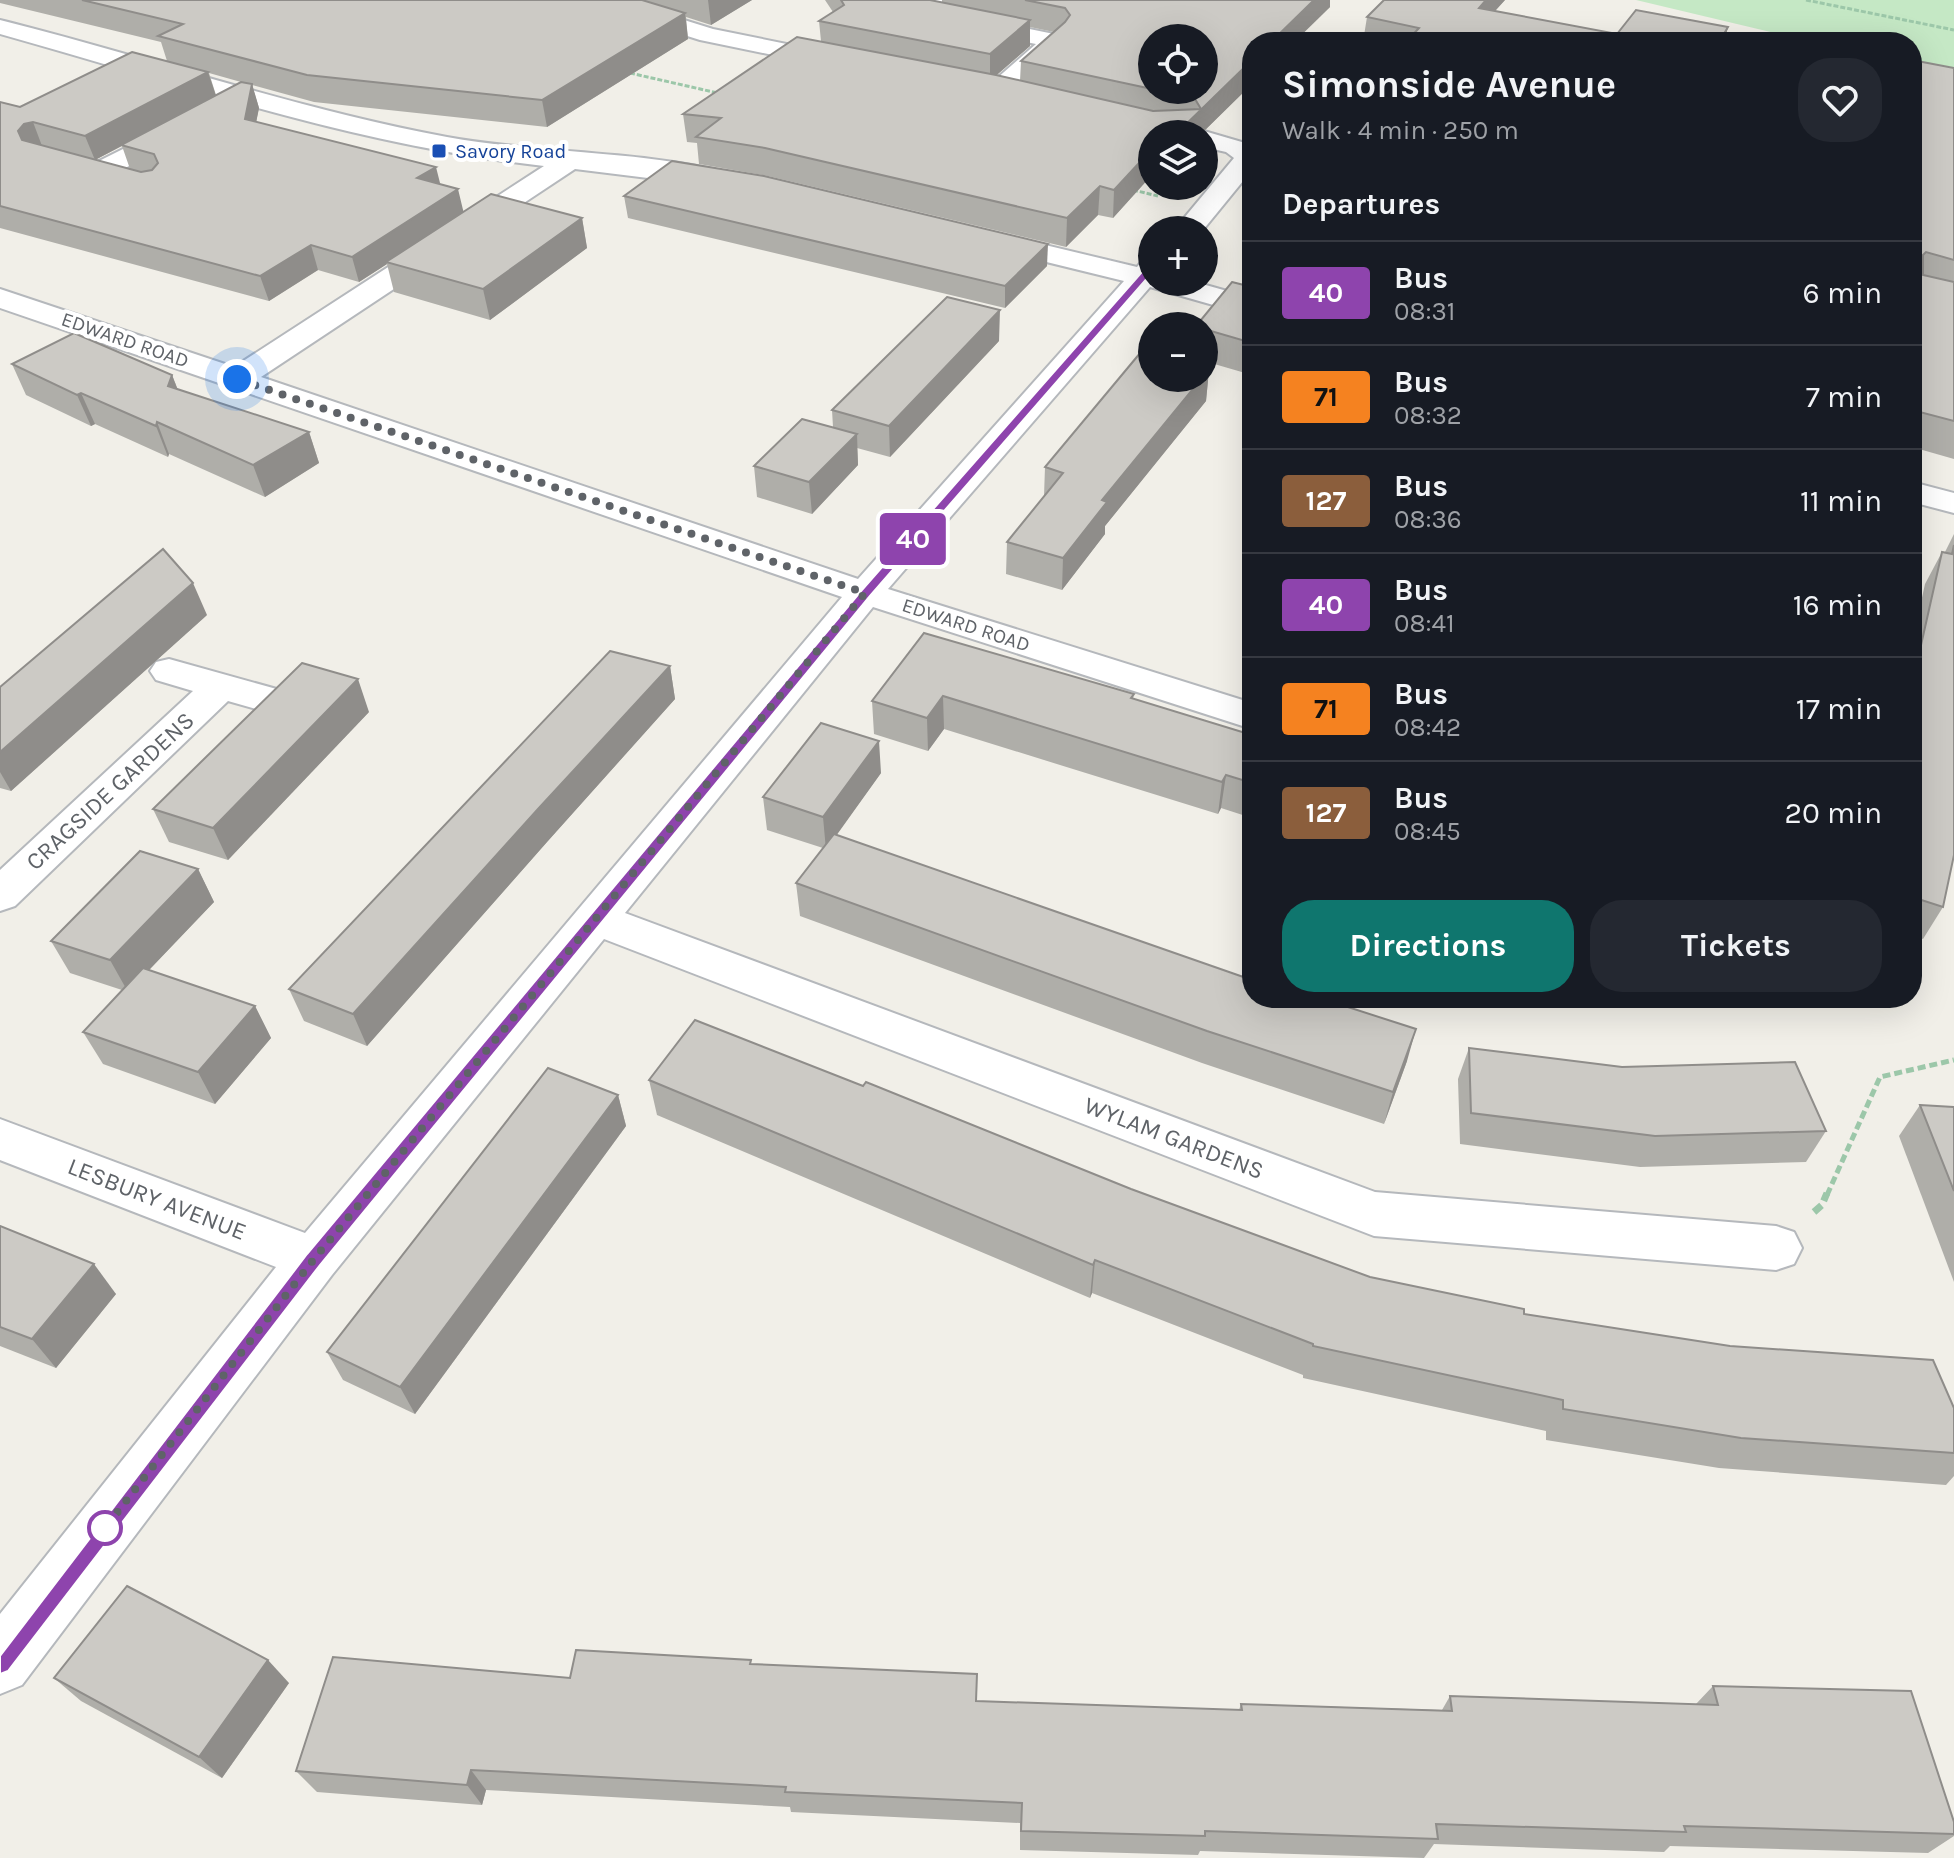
<!DOCTYPE html>
<html lang="en">
<head>
<meta charset="utf-8">
<style>
	:root { --surface:#171b24; --page:#242831; --text:#f1f3f6; --muted:#9ea1a6; --line:#363941; --accent:#0f766e }
	body { margin:0; font-family:Karla,sans-serif; background:var(--page); color:var(--text); height:100vh; display:flex; flex-direction:column; font-size:30px; white-space:nowrap }
	* { box-sizing:border-box; margin:0 }
	p { font-size:26px; color:var(--muted) }
	.icon { flex:none; width:44px; height:44px; fill:none; stroke:currentColor; stroke-width:2; stroke-linecap:round; stroke-linejoin:round }
	.map { position:relative; flex:1; overflow:hidden }
	.side { position:absolute; left:1242px; top:32px; width:680px; height:976px; display:flex; flex-direction:column; background:var(--surface); border-radius:32px; box-shadow:0 8px 32px #0002 }
	.side>* { flex:none }
	.badge { padding:0 16px; border-radius:6px; font-size:28px; line-height:52px }
	.controls { position:absolute; left:1138px; top:24px; display:grid; gap:16px }
	.controls a { display:grid; place-items:center; width:80px; height:80px; border-radius:50%; background:var(--surface); box-shadow:0 8px 32px #0002; font-size:40px }
	.you { position:absolute; width:40px; height:40px; margin:-20px; border:6px solid #fff; border-radius:50%; background:#1a73e8; box-shadow:0 0 0 12px #1a73e833 }
	.map>.badge { position:absolute; translate:-50% -50%; box-shadow:0 0 0 4px #fff }
	h2 { padding:0 40px; font-size:30px; line-height:72px }
	.round { display:grid; place-items:center; flex:none; width:84px; height:84px; border-radius:32px; background:var(--page) }
	.head { display:flex; align-items:center; justify-content:space-between; height:136px; padding:0 40px }
	h1 { font-size:38px; font-weight:700; line-height:60px }
	.button { display:flex; gap:16px; margin-top:auto; padding:16px 40px }
	.button a { flex:1; height:92px; border-radius:32px; background:var(--accent); color:#fff; font-size:32px; font-weight:700; line-height:92px; text-align:center }
	.button a+a { background:var(--page); color:var(--text) }
	ul { padding:0; list-style:none }
	li { display:flex; align-items:center; gap:24px; height:104px; padding:0 40px; border-top:2px solid var(--line) }
	li div { flex:1 }
	li b { display:block; font-size:30px }
	li em { font-style:normal }
	li .badge { min-width:88px; font-weight:700; text-align:center }
	.map>svg:first-child { display:block }
	.green { fill:#c5e8c5 }
	.lines { fill:none; stroke-linecap:round; stroke-linejoin:round }
	.minor-casing { stroke:#b5b8bc; stroke-width:4 }
	.path-far2 { stroke:#9cc7a9; stroke-width:3; stroke-dasharray:5 2; stroke-linecap:butt }
	.path-far1 { stroke:#9cc7a9; stroke-width:5; stroke-dasharray:8 4; stroke-linecap:butt }
	.path { stroke:#9cc7a9; stroke-width:7; stroke-dasharray:10 5; stroke-linecap:butt }
	.minor { fill:#fff; fill-rule:evenodd }
	.wall { fill:#afaea9; fill-rule:evenodd }
	.shaded-wall { fill:#8f8d8a }
	.building { fill:#cccac5; stroke:#8f8d8a; stroke-width:2 }
	.line { fill:#8e44ad; stroke:#fff; stroke-width:2 }
	.walk { stroke:#5f6368; stroke-width:8; stroke-dasharray:0 14.4 }
	.transit-dot { fill:#1a4fb4; stroke:#fff; stroke-width:3 }
	.stop-dot { fill:#fff; stroke:#8e44ad; stroke-width:4 }
	.labels { text-anchor:middle; dominant-baseline:central; stroke-width:8; stroke-linejoin:round; paint-order:stroke }
	.far-transit-label { font-size:20px; fill:#164399; stroke:#fff; text-anchor:start }
	.far-street-label { font-size:20px; fill:#5f6368; stroke:#fff }
	.street-label { font-size:24px; fill:#5f6368; stroke:#fff }
</style>
</head>
<body>
<div class="map">
<svg width="1954" height="1858" viewBox="0 0 1954 1858">
	<rect width="100%" height="100%" fill="#f1efe8"/>
	<polygon class="green" points="1636,0 1954,0 1954,85 1912,70 1912,42 1813,42"/>
	<g class="lines">
		<defs>
			<g id="minor">
				<polygon points="586,0 620,0 713,29 836,54 844,56 848,61 844,66 836,68 700,40 589,5"/>
				<polygon points="921,0 947,0 936,10 1054,34 1062,36 1066,41 1005,97 987,97 984,92 987,87 1036,44 909,18 906,13"/>
				<path d="M 0,20 C 149,57 295,109 447,137 C 540,154 638,150 730,173 L 734,179 L 730,185 L 721,187 L 575,169 L 261,377 L 858,579 L 1124,281 L 981,246 L 977,240 L 981,234 L 991,232 L 1137,267 L 1142,261 L 1152,258 L 1152,282 L 1195,282 L 1252,298 L 1252,316 L 1150,287 L 888,589 L 1252,703 L 1252,729 L 873,607 L 625,913 L 1375,1192 L 1776,1226 L 1794,1232 L 1802,1248 L 1794,1264 L 1776,1270 L 1374,1236 L 604,939 L 332,1275 L 22,1685 L 0,1694 L 0,1614 L 276,1267 L 0,1160 L 0,1119 L 305,1233 L 842,597 L 0,308 L 0,289 L 234,367 L 544,166 C 358,146 179,84 0,34 Z"/>
				<polygon points="177,122 186,125 190,130 186,135 107,178 89,178 85,172 89,166"/>
				<polygon points="1204,131 1252,145 1252,170 1203,230 1174,230 1234,158 1226,152 1204,147 1204,134 1195,134"/>
				<polygon points="1912,482 1954,493 1954,513 1912,502"/>
				<polygon points="169,659 291,693 296,702 291,711 277,715 228,701 15,906 0,911 0,870 193,691 156,680 150,671 156,662"/>
			</g>
		</defs>
		<use href="#minor" class="minor-casing"/>
		<g class="path-far2">
			<polyline points="1806,0 1954,30"/>
			<polyline points="630,73 722,94"/>
			<polyline points="1133,190 1158,196"/>
		</g>
		<polyline class="path-far1" points="1827,1195 1880,1077 1954,1060"/>
		<polyline class="path" points="1814,1212 1822,1205 1827,1193"/>
		<use href="#minor" class="minor"/>
	</g>
	<g class="wall">
		<path d="M 0,0 L 752,0 L 711,25 L 686,17 L 688,39 L 547,127 L 314,102 L 252,85 L 259,108 L 256,122 L 440,185 L 463,212 L 582,218 L 587,248 L 490,320 L 394,292 L 387,264 L 359,282 L 318,270 L 269,301 L 0,228 L 0,102 L 20,107 L 167,61 L 161,42 L 0,3 ZM 209,73 L 241,82 L 216,95 ZM 122,146 L 130,169 L 95,160 Z"/>
		<path d="M 825,0 L 930,0 L 942,2 L 942,0 L 1330,0 L 1330,7 L 1201,134 L 1152,134 L 1152,177 L 1150,177 L 1113,218 L 1098,215 L 1066,247 L 768,176 L 699,164 L 697,143 L 687,142 L 683,114 L 821,41 L 819,21 L 833,12 ZM 1030,27 L 1054,32 L 1021,61 L 1020,81 L 996,75 L 1030,46 Z"/>
		<polygon points="1384,0 1505,0 1495,11 1617,34 1728,27 1724,42 1363,42 1367,17"/>
		<polygon points="1912,60 1954,68 1954,459 1912,447"/>
		<polygon points="624,196 1047,266 1005,308 628,218"/>
		<polygon points="1252,259 1252,375 1204,361 1204,326 1246,285 1248,263"/>
		<polygon points="999,341 890,457 857,448 858,465 812,514 757,497 754,466 833,427 832,410"/>
		<polygon points="12,364 172,375 178,390 309,432 319,463 265,497 169,454 168,457 95,424 91,426 26,395"/>
		<polygon points="1209,370 1206,401 1105,526 1105,534 1062,590 1006,574 1007,542 1044,496 1045,467"/>
		<polygon points="1954,534 1954,855 1943,907 1923,939 1912,935 1912,643 1925,584 1942,552 1945,552"/>
		<polygon points="207,615 11,791 0,788 0,687"/>
		<polygon points="924,633 1134,694 1133,699 1252,735 1252,818 1221,808 1218,814 944,729 928,751 874,734 872,701"/>
		<polygon points="670,666 675,699 547,842 367,1046 304,1021 289,989"/>
		<polygon points="369,712 228,860 169,842 153,809"/>
		<polygon points="881,773 836,835 1407,1061 1384,1124 1202,1063 800,916 796,883 823,848 767,830 763,797"/>
		<polygon points="198,869 214,902 149,970 255,1006 271,1038 215,1104 103,1064 83,1032 122,990 70,973 51,941"/>
		<polygon points="1469,1048 1826,1131 1806,1162 1640,1167 1460,1144 1458,1079"/>
		<polygon points="649,1080 863,1086 1131,1189 1370,1277 1524,1314 1954,1408 1954,1476 1946,1485 1719,1468 1546,1440 1546,1431 1303,1378 1303,1375 1092,1293 1090,1298 657,1115"/>
		<polygon points="618,1095 626,1126 415,1414 343,1380 327,1352"/>
		<polygon points="1920,1105 1954,1107 1954,1282 1899,1136"/>
		<polygon points="0,1226 116,1294 56,1368 0,1346"/>
		<polygon points="752,1664 977,1701 1239,1710 1241,1704 1442,1710 1450,1696 1696,1704 1713,1686 1954,1822 1954,1836 1928,1853 1670,1846 1664,1852 1434,1844 1424,1858 1200,1851 1198,1855 1020,1850 1020,1823 791,1812 790,1807 486,1790 482,1805 317,1792 296,1771 570,1678"/>
		<polygon points="54,1678 289,1683 222,1778 81,1701"/>
	</g>
	<g class="shaded-wall">
		<polygon points="708,0 752,0 711,25"/>
		<polygon points="1314,0 1330,0 1330,7 1294,42 1271,42"/>
		<polygon points="1486,0 1505,0 1474,34 1479,8"/>
		<polygon points="685,13 688,39 547,127 542,100"/>
		<polygon points="1030,20 1030,46 990,81 990,54"/>
		<polygon points="1728,27 1724,42 1719,42"/>
		<polygon points="1252,60 1252,84 1201,134 1176,134"/>
		<polygon points="208,72 216,96 95,160 85,136"/>
		<polygon points="252,84 259,108 252,143 245,119"/>
		<polygon points="33,122 42,146 28,155 18,131 24,124"/>
		<polygon points="1152,149 1150,177 1113,218 1114,190"/>
		<polygon points="436,167 442,191 417,178"/>
		<polygon points="1100,186 1098,215 1066,247 1067,218"/>
		<polygon points="458,189 464,214 386,262 387,264 359,282 352,257"/>
		<polygon points="582,218 587,248 490,320 483,289"/>
		<polygon points="1048,244 1047,266 1005,308 1005,286"/>
		<polygon points="311,245 318,270 269,301 260,276"/>
		<polygon points="1000,310 999,341 890,457 889,426"/>
		<polygon points="1209,370 1206,401 1105,526 1105,534 1062,590 1063,558 1102,500 1202,378 1204,378 1204,376"/>
		<polygon points="172,375 184,406 168,386"/>
		<polygon points="81,393 95,424 91,426 77,395"/>
		<polygon points="157,422 169,454 168,457 156,426"/>
		<polygon points="309,432 319,463 265,497 253,465"/>
		<polygon points="857,434 858,465 812,514 809,482"/>
		<polygon points="193,583 207,615 11,791 0,772 0,752"/>
		<polygon points="670,666 675,699 547,842 367,1046 353,1014 538,809"/>
		<polygon points="358,679 369,712 228,860 213,828"/>
		<polygon points="943,696 944,729 928,751 927,718"/>
		<polygon points="879,741 881,773 826,850 823,817"/>
		<polygon points="1226,775 1221,808 1218,814 1222,782"/>
		<polygon points="198,869 214,902 128,992 110,960"/>
		<polygon points="255,1006 271,1038 215,1104 198,1072"/>
		<polygon points="1416,1029 1407,1061 1384,1124 1393,1092"/>
		<polygon points="618,1095 626,1126 415,1414 400,1387"/>
		<polygon points="1095,1260 1092,1293 1090,1298 1093,1265"/>
		<polygon points="94,1264 116,1294 56,1368 32,1339"/>
		<polygon points="268,1660 289,1683 222,1778 199,1757"/>
		<polygon points="471,1770 486,1790 482,1805 467,1785"/>
	</g>
	<g class="building">
		<polygon points="82,0 642,0 685,13 542,100 307,75 158,36 183,24"/>
		<polygon points="841,0 930,0 1030,20 990,54 819,21 844,5"/>
		<polygon points="1025,0 1314,0 1271,42 1252,42 1252,60 1176,134 1152,134 1152,149 1114,190 1100,186 1067,218 765,148 696,137 721,118 683,114 797,37 996,75 1153,111 1201,109 1195,99 1155,90 1204,90 1204,38 1152,38 1152,89 1021,61 1065,22 1070,15 1065,8"/>
		<polygon points="1384,0 1486,0 1479,8 1617,34 1636,10 1728,27 1719,42 1406,42 1419,28 1367,17"/>
		<polygon points="132,52 208,72 85,136 33,122 24,124 18,131 22,140 141,172 152,170 158,163 154,154 121,145 241,82 252,84 245,119 436,167 417,178 458,189 352,257 311,245 260,276 0,206 0,102 20,107"/>
		<polygon points="1912,60 1954,68 1954,260 1926,252 1923,255 1923,275 1954,282 1954,421 1912,410"/>
		<polygon points="672,161 764,176 1048,244 1005,286 624,196"/>
		<polygon points="491,194 582,218 483,289 386,262"/>
		<polygon points="1232,282 1252,287 1252,343 1204,329 1204,326 1196,326"/>
		<polygon points="947,297 1000,310 889,426 832,410"/>
		<polygon points="74,333 172,375 168,386 309,432 253,465 157,422 156,426 81,393 77,395 12,364"/>
		<polygon points="1141,352 1152,355 1152,378 1202,378 1102,500 1107,502 1063,558 1007,542 1063,473 1045,467"/>
		<polygon points="802,419 857,434 809,482 754,466"/>
		<polygon points="1954,545 1954,855 1943,907 1912,897 1912,685 1942,552 1952,554"/>
		<polygon points="163,549 193,583 0,752 0,687"/>
		<polygon points="924,633 1134,694 1131,698 1252,735 1252,783 1226,775 1222,782 943,696 927,718 872,701"/>
		<polygon points="610,651 670,666 538,809 353,1014 289,989"/>
		<polygon points="302,663 358,679 213,828 153,809"/>
		<polygon points="821,723 879,741 823,817 763,797"/>
		<polygon points="834,834 1252,980 1252,998 1320,998 1416,1029 1393,1092 1207,1031 796,883"/>
		<polygon points="140,851 198,869 110,960 51,941"/>
		<polygon points="143,968 255,1006 198,1072 83,1032"/>
		<polygon points="695,1020 863,1086 866,1082 1131,1189 1370,1277 1524,1309 1524,1314 1730,1346 1933,1360 1954,1408 1954,1453 1741,1438 1563,1409 1563,1400 1313,1346 1313,1344 1095,1260 1093,1265 649,1080"/>
		<polygon points="1469,1048 1622,1067 1795,1062 1826,1131 1655,1136 1471,1113"/>
		<polygon points="548,1068 618,1095 400,1387 327,1352"/>
		<polygon points="1920,1105 1954,1107 1954,1191"/>
		<polygon points="0,1226 94,1264 32,1339 0,1327"/>
		<polygon points="127,1586 268,1660 199,1757 54,1678"/>
		<polygon points="576,1650 751,1660 750,1664 977,1674 976,1701 1242,1710 1241,1704 1452,1711 1450,1696 1718,1705 1713,1686 1911,1691 1954,1822 1954,1834 1684,1826 1686,1832 1436,1824 1438,1839 1205,1831 1205,1836 1021,1831 1022,1803 785,1792 786,1787 471,1770 467,1785 296,1771 333,1657 570,1678"/>
	</g>
	<polygon class="line" points="1148,265 1157,267 870,596 320,1265 8,1671 0,1674 0,1656 307,1254 861,591"/>
	<g class="lines">
		<polyline class="walk" points="105,1528 98,1537 314,1259 865,593 237,379"/>
	</g>
	<rect class="transit-dot" x="431" y="143" width="16" height="16" rx="4"/>
	<circle class="stop-dot" cx="105" cy="1528" r="16"/>
	<g class="labels">
		<g class="far-transit-label">
			<text x="455" y="151">Savory Road</text>
		</g>
		<g class="far-street-label">
			<text transform="translate(125 340) rotate(19)">EDWARD ROAD</text>
			<text transform="translate(966 625) rotate(18)">EDWARD ROAD</text>
		</g>
		<g class="street-label">
			<text transform="translate(110 791) rotate(-43)">CRAGSIDE GARDENS</text>
			<text transform="translate(1174 1138) rotate(21)">WYLAM GARDENS</text>
			<text transform="translate(157 1199) rotate(21)">LESBURY AVENUE</text>
		</g>
	</g>
</svg>
<div class="controls">
<a><svg class="icon" aria-label="locate" viewBox="0 0 24 24"><circle cx="12" cy="12" r="6"/><path d="M12 2v4M12 18v4M2 12h4M18 12h4"/></svg></a>
<a><svg class="icon" aria-label="layers" viewBox="0 0 24 24"><path d="M12 4l9 5-9 5-9-5zM3 14l9 5 9-5"/></svg></a>
<a>+</a>
<a>−</a>
</div>
<div class="you" style="left:237px;top:379px"></div>
<b class="badge" style="left:913px;top:539px;background:#8e44ad;color:#fff">40</b>
<section class="side">
<div class="head"><div><h1>Simonside Avenue</h1><p>Walk · 4 min · 250 m</p></div><a class="round"><svg class="icon" aria-label="heart" viewBox="0 0 24 24"><path d="M12 20l-8-8c-3-5 5-10 8-4 3-6 11-1 8 4z"/></svg></a></div>
<h2>Departures</h2>
<ul>
<li><span class="badge" style="background:#8e44ad;color:#fff">40</span><div><b>Bus</b><p>08:31</p></div><em>6 min</em></li>
<li><span class="badge" style="background:#f58220;color:#111">71</span><div><b>Bus</b><p>08:32</p></div><em>7 min</em></li>
<li><span class="badge" style="background:#8b5e3c;color:#fff">127</span><div><b>Bus</b><p>08:36</p></div><em>11 min</em></li>
<li><span class="badge" style="background:#8e44ad;color:#fff">40</span><div><b>Bus</b><p>08:41</p></div><em>16 min</em></li>
<li><span class="badge" style="background:#f58220;color:#111">71</span><div><b>Bus</b><p>08:42</p></div><em>17 min</em></li>
<li><span class="badge" style="background:#8b5e3c;color:#fff">127</span><div><b>Bus</b><p>08:45</p></div><em>20 min</em></li>
</ul>
<div class="button"><a>Directions</a><a>Tickets</a></div>
</section>
</div>
</body>
</html>
